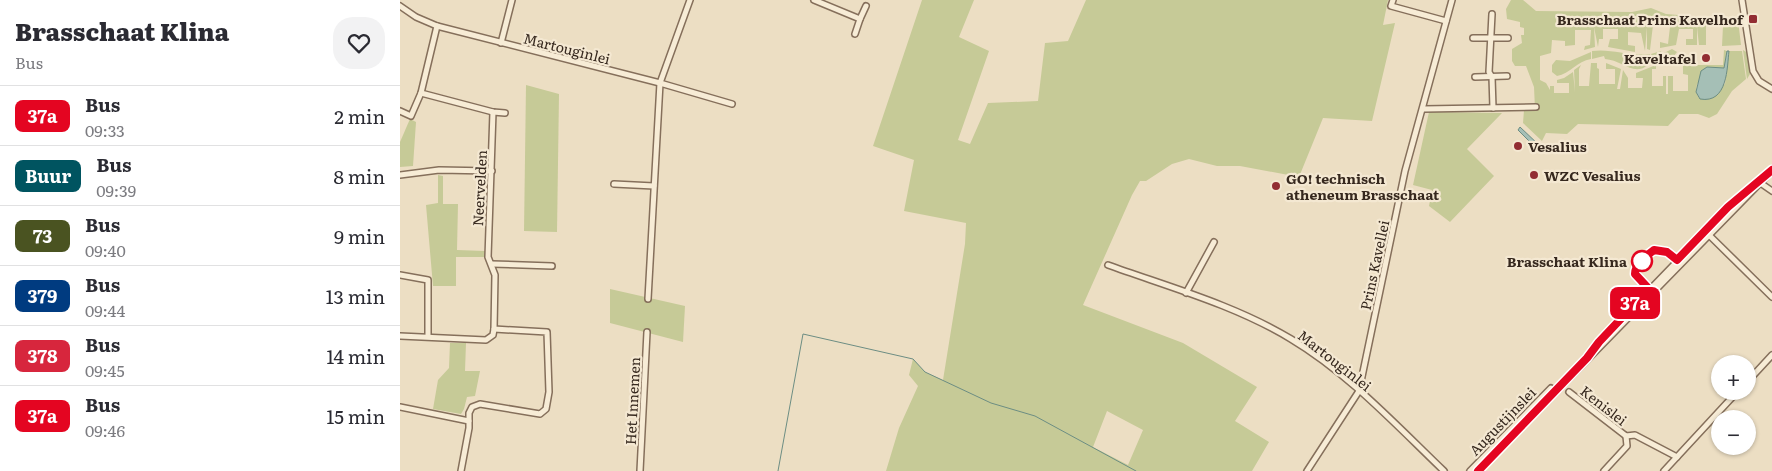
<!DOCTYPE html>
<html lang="en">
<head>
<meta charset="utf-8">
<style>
	:root { --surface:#fff; --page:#f2f2f3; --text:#2b2b33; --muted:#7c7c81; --line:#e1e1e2 }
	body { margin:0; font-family:Literata,serif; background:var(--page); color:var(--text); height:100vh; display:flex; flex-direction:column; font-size:19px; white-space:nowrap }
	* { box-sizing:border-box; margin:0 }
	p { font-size:16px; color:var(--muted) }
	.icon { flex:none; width:28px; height:28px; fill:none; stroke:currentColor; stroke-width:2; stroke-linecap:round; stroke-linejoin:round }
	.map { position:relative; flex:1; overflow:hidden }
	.drawer { display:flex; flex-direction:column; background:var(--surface); width:400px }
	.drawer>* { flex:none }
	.badge { padding:0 10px; border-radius:8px; font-size:18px; line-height:32px }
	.fabs { position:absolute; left:1311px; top:355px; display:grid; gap:10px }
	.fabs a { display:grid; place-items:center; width:45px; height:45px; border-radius:50%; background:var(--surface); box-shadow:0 1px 4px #0004; font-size:25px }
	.map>.badge { position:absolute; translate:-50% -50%; box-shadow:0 0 0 2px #fff }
	.round { display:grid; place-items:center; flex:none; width:52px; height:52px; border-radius:20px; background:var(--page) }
	.headline { display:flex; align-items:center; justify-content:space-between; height:85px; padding:0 15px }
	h1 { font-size:24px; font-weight:800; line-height:38px }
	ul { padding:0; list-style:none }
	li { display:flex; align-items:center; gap:15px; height:60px; padding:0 15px; border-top:1px solid var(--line) }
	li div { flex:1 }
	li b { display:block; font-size:19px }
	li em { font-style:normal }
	li .badge { min-width:55px; font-weight:700; text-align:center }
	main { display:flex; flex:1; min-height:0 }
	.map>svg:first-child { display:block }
	.green { fill:#c6ca97; fill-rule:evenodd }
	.water { fill:#a5bfb6; stroke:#6c8d83 }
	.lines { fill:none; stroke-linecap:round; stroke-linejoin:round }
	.stream { stroke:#6c8d83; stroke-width:1 }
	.minor-casing { stroke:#856f5b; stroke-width:8 }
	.tertiary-casing { stroke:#856f5b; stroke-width:9 }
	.minor { stroke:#f7ecd6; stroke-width:5 }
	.tertiary { stroke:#f7ecd6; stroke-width:6 }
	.line-casing { stroke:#fff; stroke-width:11 }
	.line { stroke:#e40521; stroke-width:8 }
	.poi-dot { fill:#922d33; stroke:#f4e8d2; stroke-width:2 }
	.stop-dot { fill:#fff; stroke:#e40521; stroke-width:2.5 }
	.labels { text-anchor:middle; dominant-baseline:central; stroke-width:4.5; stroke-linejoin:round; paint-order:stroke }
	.poi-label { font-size:14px; font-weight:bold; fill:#36281e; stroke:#f4e8d2; text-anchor:start }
	.street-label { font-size:14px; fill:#36281e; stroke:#f4e8d2 }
	.stop-label { font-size:14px; font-weight:bold; fill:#36281e; stroke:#f4e8d2; text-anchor:end }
</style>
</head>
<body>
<main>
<section class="drawer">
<div class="headline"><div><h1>Brasschaat Klina</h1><p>Bus</p></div><a class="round"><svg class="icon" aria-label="heart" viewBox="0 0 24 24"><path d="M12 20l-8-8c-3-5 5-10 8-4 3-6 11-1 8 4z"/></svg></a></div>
<ul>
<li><span class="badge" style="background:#e40521;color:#fff">37a</span><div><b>Bus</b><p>09:33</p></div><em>2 min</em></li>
<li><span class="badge" style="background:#005460;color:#fff">Buur</span><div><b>Bus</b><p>09:39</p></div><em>8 min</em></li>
<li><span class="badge" style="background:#4a5321;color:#fff">73</span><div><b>Bus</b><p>09:40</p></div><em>9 min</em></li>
<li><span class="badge" style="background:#003b80;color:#fff">379</span><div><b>Bus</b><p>09:44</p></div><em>13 min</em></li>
<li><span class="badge" style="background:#d7263d;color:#fff">378</span><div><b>Bus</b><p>09:45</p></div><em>14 min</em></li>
<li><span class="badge" style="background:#e40521;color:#fff">37a</span><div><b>Bus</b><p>09:46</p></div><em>15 min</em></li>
</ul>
</section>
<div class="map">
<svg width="1372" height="471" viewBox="0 0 1372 471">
	<rect width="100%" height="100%" fill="#ecdec3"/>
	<g class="green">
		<path d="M 522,0 L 574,0 L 559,37 L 589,51 L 558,140 L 570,144 L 588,103 L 638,101 L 645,43 L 668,41 L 686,0 L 988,0 L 983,25 L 995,23 L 972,121 L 923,118 L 899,177 L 840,166 L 817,166 L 789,159 L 772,164 L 746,181 L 740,181 L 732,195 L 683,305 L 783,343 L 857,387 L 835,421 L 869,442 L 852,471 L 486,471 L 499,428 L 518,386 L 509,375 L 513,359 L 525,372 L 543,380 L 565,244 L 566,223 L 504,211 L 514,160 L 473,146 ZM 707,411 L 743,430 L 728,465 L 693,447 Z"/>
		<polygon points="1111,0 1123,0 1136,11 1232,12 1251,8 1266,14 1338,20 1341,45 1322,46 1323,26 1306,26 1306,45 1299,45 1297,27 1297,45 1286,45 1286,39 1293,39 1293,29 1279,29 1276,45 1260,48 1260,42 1268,44 1270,27 1253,25 1250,50 1247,49 1247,27 1245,51 1241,33 1228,32 1228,45 1235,46 1235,52 1208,47 1210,39 1218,39 1218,29 1203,29 1203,39 1199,39 1198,47 1194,27 1195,47 1184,50 1185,46 1190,45 1191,30 1175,30 1175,45 1165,46 1165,41 1152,40 1151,53 1140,56 1140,80 1146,83 1150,90 1150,86 1154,86 1154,93 1169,93 1169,83 1157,83 1157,80 1164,78 1173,72 1175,92 1174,70 1181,65 1179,69 1179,86 1189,86 1191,63 1197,63 1197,68 1199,69 1199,84 1215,84 1215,69 1206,69 1206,63 1221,69 1217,89 1220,89 1223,70 1228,78 1228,88 1242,88 1243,78 1236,78 1236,73 1256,65 1256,69 1252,69 1252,86 1263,86 1263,76 1266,76 1266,94 1268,94 1268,76 1273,76 1273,91 1288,91 1288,75 1283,74 1283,65 1323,65 1324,50 1327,51 1324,68 1297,84 1296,92 1299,98 1325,84 1329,51 1342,51 1346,79 1332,91 1317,114 1309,118 1298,114 1279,114 1268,126 1178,124 1167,134 1146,133 1142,141 1123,123 1124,110 1135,109 1134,87 1126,66 1115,66 1112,61 1112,49 1122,43 1121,35 1124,35 1124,28 1120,27 1120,22 1107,19 1106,9"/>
		<polygon points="1272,49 1277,52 1272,58 1261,59 1260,53 1258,56 1260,60 1254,62 1251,54 1261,51 1262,54"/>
		<polygon points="1343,50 1348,53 1350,74 1347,79"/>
		<path d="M 1192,51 C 1211,48 1230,57 1250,54 L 1252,61 C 1236,80 1223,60 1205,59 L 1204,56 L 1192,59 Z"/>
		<path d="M 1191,52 L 1191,59 C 1177,61 1170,74 1157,76 L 1152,72 L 1152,65 L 1156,60 L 1170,61 Z"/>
		<polygon points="126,85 159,94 157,232 124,231"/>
		<polygon points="1029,112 1102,113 1067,149 1094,176 1050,222 1029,206 1032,190 1013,185"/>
		<polygon points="10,119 16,122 13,166 0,167 0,142"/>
		<polygon points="38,175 43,176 43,204 58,204 57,250 85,251 84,257 56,257 56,286 33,286 26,205 38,203"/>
		<polygon points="210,289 285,306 283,342 210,323"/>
		<polygon points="50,343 66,343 65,371 80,371 75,396 67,397 64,409 61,414 33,409 38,380 49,368"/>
	</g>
	<g class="water">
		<path d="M 1327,51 L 1329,51 C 1327,67 1328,104 1300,99 L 1296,92 L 1301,71 L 1307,67 L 1324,68 Z"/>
		<polygon points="1120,127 1140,146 1137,149 1118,130"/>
	</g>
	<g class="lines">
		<polyline class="stream" points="378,471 403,334 513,359 525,372 591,403 635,416 736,471"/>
		<defs>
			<g id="minor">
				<polyline points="414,0 460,19 455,34"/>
				<polyline points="993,0 991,6 1046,21"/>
				<polyline points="1342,0 1353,71 1359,81 1372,89"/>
				<polyline points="0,6 16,17 37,26 260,83 332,104"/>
				<polyline points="1092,14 1089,72 1092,77 1093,108"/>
				<polyline points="460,19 466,6"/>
				<polyline points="37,26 21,93 93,112 105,113"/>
				<polyline points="1073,38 1108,38"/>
				<polyline points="101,43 112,0"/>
				<polyline points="1075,77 1107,76"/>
				<polyline points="1024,109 1136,107"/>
				<polyline points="0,111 11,116 21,93"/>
				<polyline points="0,175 39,170 92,171"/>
				<polyline points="1359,182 1372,191"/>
				<polyline points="214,184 254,186"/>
				<polyline points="1309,235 1372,297"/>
				<polyline points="92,264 152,266"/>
				<path d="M 708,265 C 769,287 835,305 891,339 C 948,373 996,425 1044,471"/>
				<polyline points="0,275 28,280 28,336"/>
				<polyline points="786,293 814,242"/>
				<polyline points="248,299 260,83 290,0"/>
				<polyline points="0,336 86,340 93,335 94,329"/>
				<polyline points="1348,381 1372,355"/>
				<polyline points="1169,392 1226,436 1235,435 1277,457"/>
				<polyline points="0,407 69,421"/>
				<polyline points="61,471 69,428 69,413 72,407 80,404 140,414 146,409 149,392 147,332 94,329 95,275 88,257 93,112"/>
				<polyline points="240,471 247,332"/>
				<polyline points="907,471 959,391 1005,171 1052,0"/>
				<polyline points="1070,471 1151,388 1155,391"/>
				<polyline points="1204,471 1227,446 1226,436"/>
				<polyline points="1264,471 1338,391"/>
			</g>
			<g id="tertiary">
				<polyline points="1196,346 1342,195"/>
				<polyline points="1078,471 1372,170"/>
			</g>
		</defs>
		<use href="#minor" class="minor-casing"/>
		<use href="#tertiary" class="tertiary-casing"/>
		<use href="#minor" class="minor"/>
		<use href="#tertiary" class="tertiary"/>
	</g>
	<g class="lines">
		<defs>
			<path id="line" d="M 1078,471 L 1187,358 L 1199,342 L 1249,289 L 1235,274 C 1235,264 1246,256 1254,250 L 1267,252 L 1277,260 L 1328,207 L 1372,170"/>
		</defs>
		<use href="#line" class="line-casing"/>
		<use href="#line" class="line"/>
	</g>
	<g class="poi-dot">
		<rect x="1348" y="14" width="10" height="10" rx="2.5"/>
		<circle cx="1306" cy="58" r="5"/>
		<circle cx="1118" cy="146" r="5"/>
		<circle cx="1134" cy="175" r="5"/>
		<circle cx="876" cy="186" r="5"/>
	</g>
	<circle class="stop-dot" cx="1242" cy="261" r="10"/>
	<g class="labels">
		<g class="poi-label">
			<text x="1343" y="19" text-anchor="end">Brasschaat Prins Kavelhof</text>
			<text x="1296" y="58" text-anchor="end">Kaveltafel</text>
			<text x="1128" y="146">Vesalius</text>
			<text x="1144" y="175">WZC Vesalius</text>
			<text x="886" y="178">GO! technisch<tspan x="886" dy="16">atheneum Brasschaat</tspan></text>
		</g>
		<g class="street-label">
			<text transform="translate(167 48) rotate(14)">Martouginlei</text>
			<text transform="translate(79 188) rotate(-87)">Neervelden</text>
			<text transform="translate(974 265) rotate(-78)">Prins Kavellei</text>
			<text transform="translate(935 360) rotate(38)">Martouginlei</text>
			<text transform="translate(232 401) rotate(-87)">Het Innemen</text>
			<text transform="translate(1204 405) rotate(38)">Kenislei</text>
			<text transform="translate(1102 421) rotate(-46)">Augustijnslei</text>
		</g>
		<g class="stop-label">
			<text x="1227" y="261">Brasschaat Klina</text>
		</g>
	</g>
</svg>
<div class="fabs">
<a>+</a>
<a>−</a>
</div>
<b class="badge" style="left:1235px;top:303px;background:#e40521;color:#fff">37a</b>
</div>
</main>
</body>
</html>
